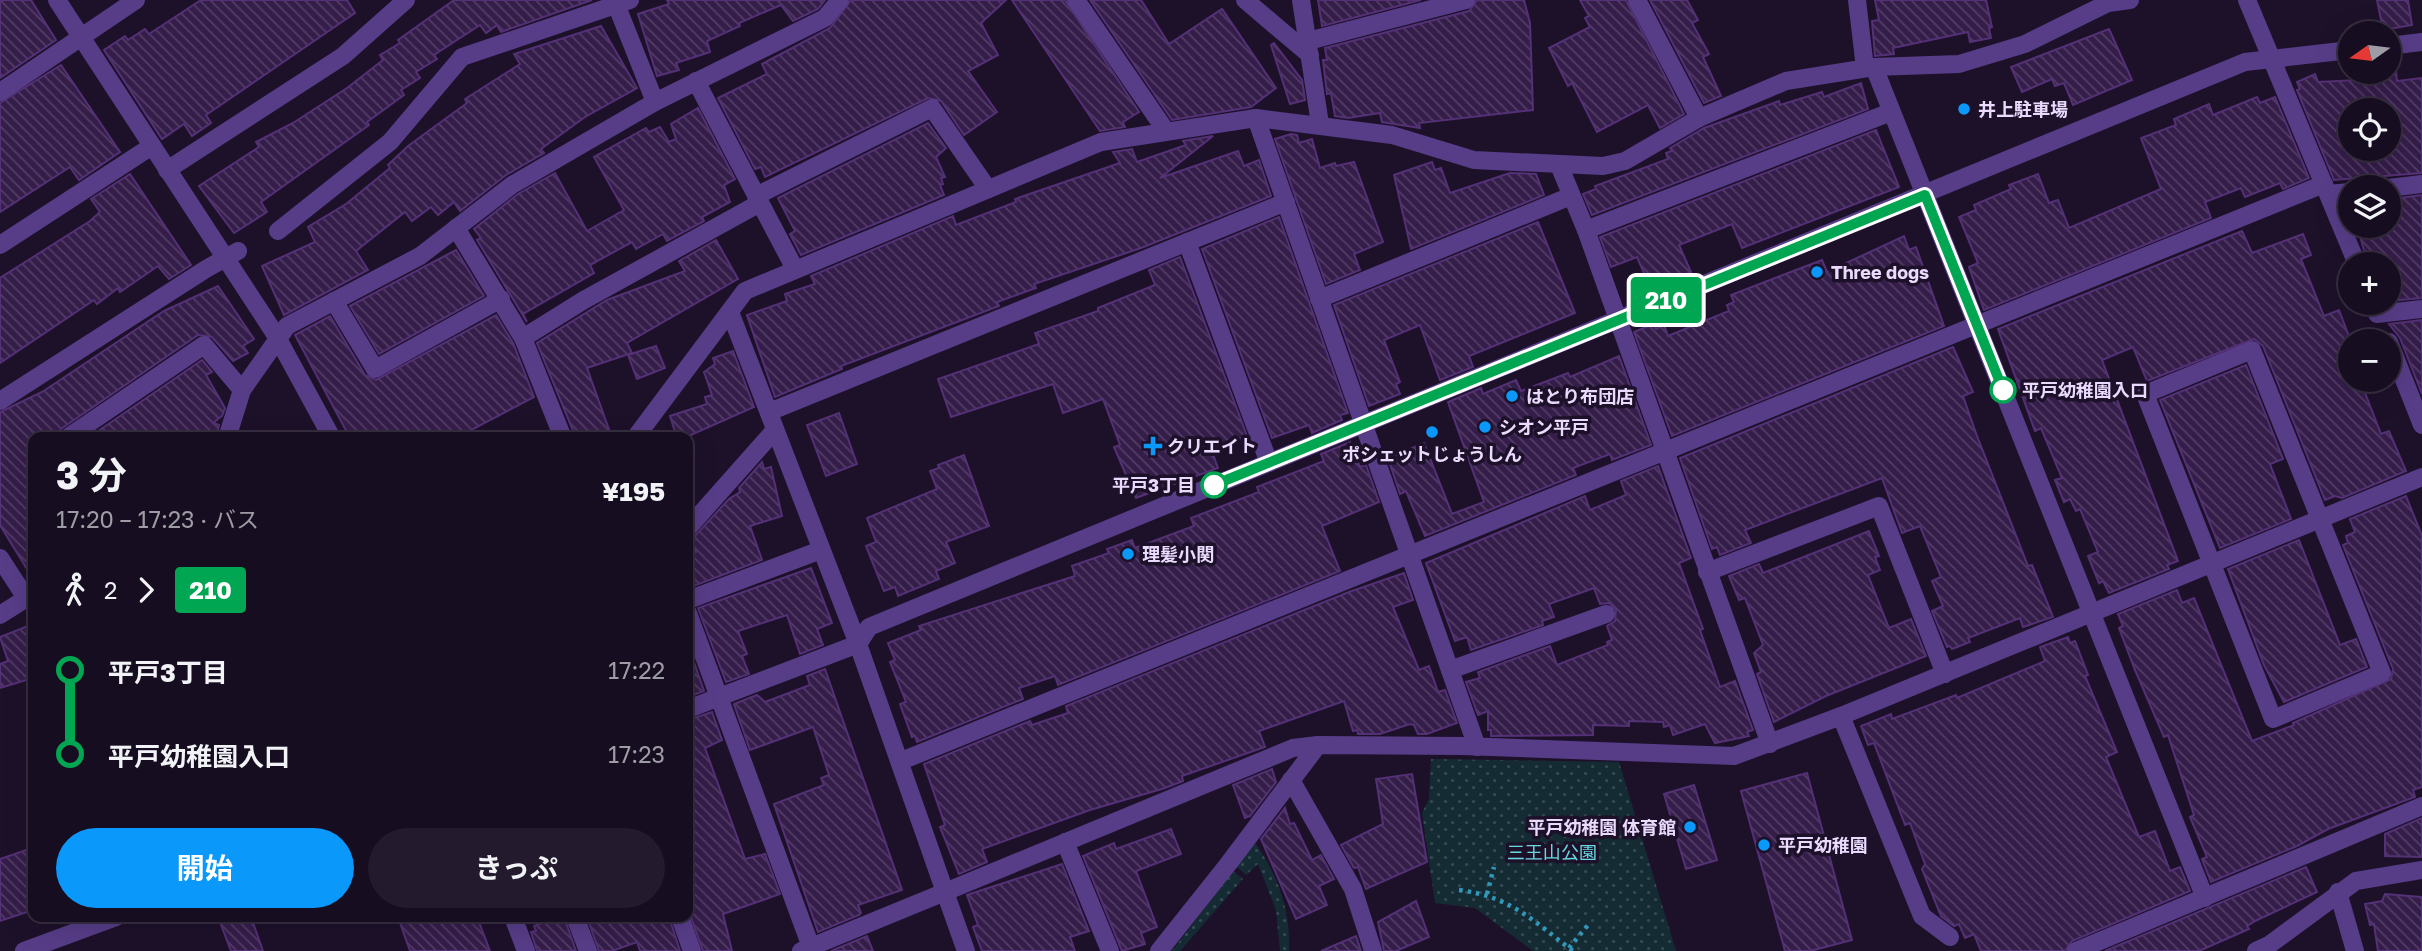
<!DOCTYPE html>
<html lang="ja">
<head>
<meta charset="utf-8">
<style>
	:root { --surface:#160d20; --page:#231b2d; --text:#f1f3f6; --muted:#9e9ca5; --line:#352d3e; --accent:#0a98fb }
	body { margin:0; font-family:"Golos Text","Noto Sans JP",sans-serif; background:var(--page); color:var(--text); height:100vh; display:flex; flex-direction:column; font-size:26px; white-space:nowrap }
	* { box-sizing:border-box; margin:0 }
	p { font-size:23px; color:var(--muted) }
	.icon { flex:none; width:38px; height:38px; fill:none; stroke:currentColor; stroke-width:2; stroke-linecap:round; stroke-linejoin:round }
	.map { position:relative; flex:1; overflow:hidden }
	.details { position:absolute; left:28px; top:432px; width:665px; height:490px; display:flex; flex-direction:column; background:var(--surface); border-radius:14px; box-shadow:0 7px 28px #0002,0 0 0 2px var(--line) }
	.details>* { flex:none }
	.badge { padding:0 14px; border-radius:5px; font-size:24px; line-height:46px }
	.needle { width:46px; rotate:256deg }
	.tools { position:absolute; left:2338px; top:21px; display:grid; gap:14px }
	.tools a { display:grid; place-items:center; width:63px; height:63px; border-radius:50%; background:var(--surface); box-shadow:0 7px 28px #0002,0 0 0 2px var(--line); font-size:35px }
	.map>.badge { position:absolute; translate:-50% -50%; box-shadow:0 0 0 4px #fff }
	.legs { display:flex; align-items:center; gap:10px; height:77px; padding:0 28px; font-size:23px }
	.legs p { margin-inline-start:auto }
	.headline { display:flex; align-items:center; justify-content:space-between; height:119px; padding:0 28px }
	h1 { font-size:38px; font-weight:700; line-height:52px }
	.primary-button { display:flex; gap:14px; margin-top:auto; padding:14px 28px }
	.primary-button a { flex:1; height:80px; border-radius:42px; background:var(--accent); color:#fff; font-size:28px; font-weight:700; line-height:80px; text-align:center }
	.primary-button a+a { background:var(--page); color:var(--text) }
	ul { padding:0 28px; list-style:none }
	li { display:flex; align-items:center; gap:24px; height:84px; font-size:26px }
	li i { display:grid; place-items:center; width:10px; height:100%; margin:0 9px; background:currentColor }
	li i::after { content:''; width:18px; height:18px; margin:-9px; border:5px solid; border-radius:50%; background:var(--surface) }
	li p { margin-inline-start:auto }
	li:first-child i { background:linear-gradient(#0000 50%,currentColor 0) }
	li:last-child i { background:linear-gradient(currentColor 50%,#0000 0) }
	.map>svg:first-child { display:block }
	.green { fill:url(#green-dots) }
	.building { fill:url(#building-back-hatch); stroke:#543076; stroke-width:2; fill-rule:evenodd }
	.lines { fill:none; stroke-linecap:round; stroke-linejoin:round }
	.path { stroke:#3298ba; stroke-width:4.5; stroke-dasharray:3.5 5; stroke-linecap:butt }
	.minor { stroke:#573d88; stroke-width:18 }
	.line-1-casing { stroke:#fff; stroke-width:16 }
	.line-1 { stroke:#00a651; stroke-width:10 }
	.poi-dot { fill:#0a98fb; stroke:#1d112a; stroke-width:2.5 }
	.stop-1-dot { fill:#fff; stroke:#00a651; stroke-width:3.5 }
	.labels { text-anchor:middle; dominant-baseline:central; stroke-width:7; stroke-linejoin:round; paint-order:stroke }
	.poi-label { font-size:18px; font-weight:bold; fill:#eadafe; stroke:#1d112a; text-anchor:start }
	.stop-label { font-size:18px; font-weight:bold; fill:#eadafe; stroke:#1d112a; text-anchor:start }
	.park-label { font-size:18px; fill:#66d8df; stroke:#1d112a }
</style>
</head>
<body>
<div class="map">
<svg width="2422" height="951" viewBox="0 0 2422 951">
	<defs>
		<pattern id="green-dots" width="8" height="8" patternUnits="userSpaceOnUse" patternTransform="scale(1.75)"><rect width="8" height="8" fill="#142b34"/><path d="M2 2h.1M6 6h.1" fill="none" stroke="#364952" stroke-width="1.8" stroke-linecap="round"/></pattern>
		<pattern id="building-back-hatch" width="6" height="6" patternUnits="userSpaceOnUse" patternTransform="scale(1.75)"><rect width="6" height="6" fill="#351d4a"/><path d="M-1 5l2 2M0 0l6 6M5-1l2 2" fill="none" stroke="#523d65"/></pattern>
	</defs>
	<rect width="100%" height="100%" fill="#1d112a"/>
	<g class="green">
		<polygon points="1431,759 1619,762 1676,951 1533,951 1475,908 1435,903 1422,813 1429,799"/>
		<path d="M 1255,843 C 1278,875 1291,912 1289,951 L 1280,951 L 1276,910 L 1258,864 L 1246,875 L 1237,867 Z"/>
		<polygon points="1233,871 1243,879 1180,951 1172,951"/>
	</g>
	<g class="building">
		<polygon points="0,0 31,0 56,40 0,78"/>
		<polygon points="201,0 347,0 355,13 206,115 211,123 192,136 184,124 162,139 104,50 125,36 128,40 145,29 149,34"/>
		<polygon points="454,0 592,0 501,32 497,25 486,33 480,25 434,55 437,59 416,72 420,78 401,90 404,95 367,122 369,125 261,202 267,212 234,233 199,186 259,147 256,142 293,123 347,88 383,60 380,55 400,43 398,40"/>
		<polygon points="667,0 825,0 818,9 793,21 781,5 739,23 740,26 707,41 710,52 676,63 679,70 657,76 638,14 669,4"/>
		<polygon points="851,0 1006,0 981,23 998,55 968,71 997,112 964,135 941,101 928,98 765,177 761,167 755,169 718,98 767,74 762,64 830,28"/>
		<polygon points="1012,0 1065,0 1139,112 1123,122 1125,127 1100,131"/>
		<polygon points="1090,0 1141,0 1169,44 1222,9 1276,88 1251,107 1172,120"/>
		<polygon points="1318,0 1421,0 1322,26"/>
		<polygon points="1477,0 1524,0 1530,23 1533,110 1419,123 1420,128 1382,122 1380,113 1348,118 1335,116 1331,93 1327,94 1323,60 1327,60 1325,48 1469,11"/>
		<polygon points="1580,0 1626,0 1684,114 1660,128 1648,105 1597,132 1572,83 1568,86 1549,48 1590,27 1585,18 1589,16"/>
		<polygon points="1650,0 1687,0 1698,20 1692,23 1709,54 1703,57 1721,96 1704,103"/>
		<polygon points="1875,0 1986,0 1992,27 1989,28 1991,38 1970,42 1968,32 1893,48 1894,54 1875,56 1872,21 1879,20"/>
		<polygon points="2377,0 2408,0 2412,25 2383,30"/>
		<polygon points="601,26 637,88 585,117 541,149 544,153 506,175 460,211 454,202 438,215 431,207 412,221 405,212 356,251 368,270 284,315 262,266 315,242 308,227 346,204 390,168 388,165 408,146 467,103 465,99 520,64 514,54"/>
		<polygon points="2109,29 2132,80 2073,105 2064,83 2055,86 2052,79 2022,92 2011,67"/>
		<polygon points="1274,43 1302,80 1305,100 1290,104 1271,45"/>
		<polygon points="61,65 120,152 79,180 70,167 0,212 0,103"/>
		<path d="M 2358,72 L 2396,72 L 2397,81 L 2422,78 L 2422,173 L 2334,180 L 2297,90 L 2300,89 L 2297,82 L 2315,74 L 2318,82 L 2359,80 ZM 2350,110 L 2389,110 L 2389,149 L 2350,149 Z"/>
		<polygon points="1861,83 1868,109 1592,215 1583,194 1596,189 1595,186 1668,159 1666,153 1672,151 1670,148 1704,128 1779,101 1780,105 1822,92 1824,97"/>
		<polygon points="2257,97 2260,103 2275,97 2309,178 2283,189 2280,183 2245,197 2241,188 2205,202 2211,218 1984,310 1969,267 1978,263 1959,217 1976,210 1974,205 2011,189 2009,185 2038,174 2049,203 2058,200 2069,228 2161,189 2141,138 2176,125 2174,119 2209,104 2213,115"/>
		<polygon points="698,108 735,179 724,185 730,202 702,217 704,221 667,241 663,234 636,249 632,242 590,265 594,273 523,314 527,322 477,240 481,238 474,229 518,194 555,173 587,231 624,210 594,157 646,128 649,132 660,127 669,142 676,139 671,124"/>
		<polygon points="928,123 946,148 936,157 945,177 941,178 943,184 940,185 944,195 801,255 790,234 795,231 778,198"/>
		<polygon points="1876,130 1899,187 1742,248 1732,224 1679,245 1691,272 1651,289 1637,257 1611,267 1600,237"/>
		<polygon points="1291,134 1297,135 1299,143 1312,139 1320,168 1335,163 1336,166 1354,162 1383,242 1354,254 1360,270 1326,284 1275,139"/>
		<polygon points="1213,136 1160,178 1238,151 1244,166 1259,160 1271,196 1141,248 1034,284 1036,288 997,302 999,306 841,366 842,369 775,397 747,315 787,301 785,294 815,284 811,276 953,216 956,225 1016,202 1015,199 1120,163 1113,152 1132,149 1137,162 1186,145 1183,141"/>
		<polygon points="1432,162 1435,170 1441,168 1450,193 1510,173 1536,174 1544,195 1411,249 1394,175"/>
		<polygon points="130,174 191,265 169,279 158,266 120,292 118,288 97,304 94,300 0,363 0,278 90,221 100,212 91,199"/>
		<polygon points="2422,195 2422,298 2389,301 2389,264 2368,264 2357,226 2395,226 2391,199"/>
		<polygon points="1279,217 1348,413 1340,415 1342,420 1312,433 1309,425 1272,438 1202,249"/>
		<polygon points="1538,222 1575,313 1469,356 1473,367 1440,380 1420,325 1384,340 1400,382 1396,384 1400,394 1369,406 1334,305"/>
		<polygon points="2242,231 2252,253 2303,234 2311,255 2301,259 2324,316 2339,310 2350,339 2350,380 2360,380 2381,434 2389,431 2406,471 2342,498 2335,496 2325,500 2263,346 2254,339 2147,381 2133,347 2102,360 2178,561 2167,565 2169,569 2109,593 2103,581 2099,583 2088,556 2098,552 2080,509 2076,511 2070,499 2064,502 2055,480 2062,478 2041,428 2035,431 1998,329"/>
		<polygon points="1904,236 1909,250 1916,247 1944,326 1672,436 1634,332 1653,324 1656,329 1664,325 1668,336 1729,311 1727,305 1734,302 1731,295 1822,260 1827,272"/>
		<polygon points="716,240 738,279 627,343 632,353 587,368 612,438 576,438 537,343 607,300 685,271 679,261"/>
		<polygon points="456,250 484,296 379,354 350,306"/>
		<polygon points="1180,257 1247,436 1211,449 1218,468 1136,498 1114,447 1120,445 1103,399 1063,413 1053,384 951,417 938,379 1039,344 1035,333 1098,311 1098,308 1155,285 1149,270"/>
		<polygon points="218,286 254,339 243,346 248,353 233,361 212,337 198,335 61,429 56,438 33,438 33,579 0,525 0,412 42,392 164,311"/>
		<polygon points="496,315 513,343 534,397 456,438 350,438 295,335 330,316 365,375 376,380"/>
		<polygon points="2422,320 2422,394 2400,338 2389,324"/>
		<polygon points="656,346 665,368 637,379 628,355"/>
		<polygon points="1953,347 1973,392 1963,396 1977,436 2028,566 2032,565 2053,617 2023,627 2020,618 1968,638 1970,642 1952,649 1950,646 1947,647 1932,611 1943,606 1932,581 1941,577 1920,526 1902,533 1882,478 1745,530 1751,543 1720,555 1717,547 1712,549 1680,458"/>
		<polygon points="733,351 754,407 684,438 677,438 670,416 707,404 705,397 712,395 704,372 715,364 713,358"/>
		<polygon points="1619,356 1651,445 1612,460 1610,454 1573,468 1576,475 1425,536 1406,491 1400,494 1388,458 1424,443 1452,514 1484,502 1448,402 1481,388 1483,394 1516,380 1521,391 1568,373 1570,377"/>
		<polygon points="202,360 212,372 206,375 225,408 222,416 213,423 219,425 216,438 88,438"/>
		<polygon points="2246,365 2283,459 2270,464 2291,519 2220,548 2160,400"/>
		<polygon points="839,413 857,464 826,476 807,425"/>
		<polygon points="1350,442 1360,467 1366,465 1379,502 1322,526 1340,571 1058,685 1055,676 1019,688 1023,699 917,742 915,736 912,737 900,704 906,702 890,662 895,660 888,643 921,630 919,626 1075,576 1072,566 1109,553 1107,549 1132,540 1135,548 1194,526 1191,518 1259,492 1257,487 1324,461 1321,454"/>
		<polygon points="964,455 989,526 946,542 955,563 936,571 939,579 898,596 895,587 884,591 866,546 876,542 867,518 937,489 930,471 939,468 938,465"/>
		<polygon points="762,462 764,469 771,467 782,516 750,526 762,560 688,588 688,554 696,552 692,539 729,499 740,492 739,488"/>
		<polygon points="1658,466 1691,558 1679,563 1703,629 1700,630 1720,687 1735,681 1753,730 1747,732 1749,736 1715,743 1705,724 1673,735 1670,725 1664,727 1663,722 1629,721 1629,726 1593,725 1593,735 1491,736 1491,730 1488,730 1488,711 1478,715 1466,682 1480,678 1478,672 1550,646 1557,665 1608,645 1607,642 1612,640 1607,626 1615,621 1616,610 1609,603 1600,604 1594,588 1549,604 1554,617 1542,621 1543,625 1471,650 1467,637 1455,641 1426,563 1585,496 1590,510 1626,495 1621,481"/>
		<polygon points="2406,496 2422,536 2422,787 2413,790 2415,797 2328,829 2297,846 2211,882 2202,859 2207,857 2190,817 2194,815 2168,735 2164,737 2135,670 2119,628 2123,626 2118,614 2177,590 2182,603 2194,598 2252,741 2294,725 2293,723 2391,679 2393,669 2343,545 2348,543 2346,536 2355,532 2350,519"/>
		<polygon points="1869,531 1879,556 1875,557 1880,570 1868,575 1889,628 1911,619 1926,656 1826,696 1774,722 1757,674 1761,672 1754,653 1763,645 1745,598 1739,600 1729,576 1759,564 1763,573"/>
		<polygon points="2299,540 2340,645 2356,639 2367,667 2284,702 2264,665 2228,569"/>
		<polygon points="811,568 832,623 817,629 823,645 800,654 787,615 738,631 747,654 742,656 749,674 726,682 698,608"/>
		<polygon points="1404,573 1413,600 1393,607 1419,670 1429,666 1438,692 1445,690 1457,723 1427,734 1418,734 1414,725 1410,724 1380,734 1358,734 1357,730 1353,731 1344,701 1259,731 1265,747 1182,776 1183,781 1165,788 1090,810 982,849 987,862 959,874 940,827 945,825 924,764 1030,721 1032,725 1068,713 1066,706 1349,592"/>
		<polygon points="33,624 33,678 0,688 0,664 8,661 0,637"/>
		<polygon points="2068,637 2070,643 2075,641 2088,675 2085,676 2117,752 2106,757 2139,837 2155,831 2170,871 2180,867 2190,891 2072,941 2065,951 1981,951 1974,934 1965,938 1959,924 1954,926 1941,916 1922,869 1925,864 1910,823 1905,825 1904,822 1874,743 1868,745 1861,726 1891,714 1892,719 1956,695 1957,698 2045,661 2040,647"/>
		<polygon points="688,645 704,691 688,697"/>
		<polygon points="825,669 902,890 858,905 861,913 859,915 818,932 774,804 824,785 821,778 829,775 813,727 750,750 734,704 757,695 765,702 810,685 807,676"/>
		<polygon points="712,712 722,740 705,748 745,859 765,854 780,894 723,914 732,951 703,951 688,909 688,720"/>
		<polygon points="1272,769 1276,782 1250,816 1245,818 1233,785"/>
		<polygon points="1807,773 1852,940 1810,951 1785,951 1741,791"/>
		<polygon points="1412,774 1427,862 1366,889 1358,867 1354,868 1341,845 1383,824 1376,779"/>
		<polygon points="1694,785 1717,860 1686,869 1664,794"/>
		<polygon points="1285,808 1290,824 1294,823 1312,860 1321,855 1334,879 1319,886 1327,905 1296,919 1261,839"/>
		<polygon points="2422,818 2422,857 2385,856 2385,834"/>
		<polygon points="1171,829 1181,854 1136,871 1157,927 1141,933 1145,944 1122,951 1083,856 1114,843 1116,849"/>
		<polygon points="29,849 33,861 33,910 0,921 0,859"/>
		<polygon points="1062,864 1089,931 1070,937 1075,951 982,951 973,927 978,925 967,895"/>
		<polygon points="2306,867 2317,892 2255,921 2247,926 2249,929 2199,951 2105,951"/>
		<polygon points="2385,894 2422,897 2422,951 2378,951 2374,924 2370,925 2365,904 2382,901"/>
		<polygon points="1416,901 1429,937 1396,951 1384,951 1378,922"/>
		<polygon points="218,917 251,917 263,951 231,951"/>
		<polygon points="398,917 477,917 490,951 410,951"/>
		<polygon points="558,917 564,917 576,951 537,951 531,932 536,931 534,926"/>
		<polygon points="587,917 669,917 680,951 640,951 637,942 612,951 599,951"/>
		<polygon points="867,936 873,951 831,951"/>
		<polygon points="1356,936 1361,951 1321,951"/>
	</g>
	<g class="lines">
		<g class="path">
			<path d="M 1459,890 C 1512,897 1533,921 1573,951"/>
			<polyline points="1487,894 1494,867"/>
			<polyline points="1569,948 1588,925"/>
		</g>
		<g class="minor">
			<polyline points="57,0 277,337 332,438"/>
			<polyline points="1076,0 1166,131"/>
			<polyline points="1245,0 1310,55"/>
			<polyline points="1301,0 1320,124"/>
			<polyline points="1637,0 1699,118"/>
			<polyline points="1857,0 1865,68"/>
			<polyline points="2247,0 2357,264"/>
			<polyline points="616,4 655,102"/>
			<polyline points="1308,41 1466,0"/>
			<polyline points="2389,46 2422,42"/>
			<polyline points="1874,67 2205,898"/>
			<polyline points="696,81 795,269"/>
			<polyline points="0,92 136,0"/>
			<polyline points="1256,118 1477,747"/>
			<polyline points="1559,165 1586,230 1770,744"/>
			<polyline points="167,170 343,56 406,0"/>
			<polyline points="2389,188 2422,184"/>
			<polyline points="2328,194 2350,192"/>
			<polyline points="756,196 932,108 988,189"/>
			<polyline points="456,228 523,338 563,438"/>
			<polyline points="1586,230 1891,112"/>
			<polyline points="278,231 390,142 462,57 630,0"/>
			<polyline points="1187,242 1269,463"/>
			<polyline points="0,245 152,146"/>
			<polyline points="1319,299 1571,196"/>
			<polyline points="334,301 375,369 501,299"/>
			<polyline points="2377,314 2422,309"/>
			<polyline points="523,338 584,300 760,203"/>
			<polyline points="2389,342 2422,425"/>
			<polygon points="2252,350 2382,673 2273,719 2145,394"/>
			<polyline points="0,401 206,269 238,251"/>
			<polyline points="769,412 1286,202"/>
			<polyline points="67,438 204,345 242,390"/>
			<polyline points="227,438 242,390 287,326 420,256 512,185 655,102 825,18 840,0"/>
			<polyline points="635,438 745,291 1101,142 1256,118 1392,135 1474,160 1603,166 1625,161 1699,118 1786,81 1874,67 1959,64 2025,44 2108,3 2130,0"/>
			<polyline points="688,528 775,430"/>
			<polyline points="0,558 26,598"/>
			<polyline points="1707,572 1879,506 1945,674"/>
			<polyline points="688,600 821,550"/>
			<polyline points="688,613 811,947"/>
			<polyline points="0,615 33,594"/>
			<polyline points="1450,670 1606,614"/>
			<polyline points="688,709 858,644 730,312"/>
			<polyline points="1841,716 1922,916 1950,937"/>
			<polyline points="901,761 2324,184"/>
			<polyline points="1291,780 1353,889 1373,951"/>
			<polyline points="1065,842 1110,951"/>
			<polyline points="2338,892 2355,951"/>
			<polyline points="513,917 526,951"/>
			<polyline points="575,917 588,951"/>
			<polyline points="680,917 692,951"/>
			<polyline points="24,951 116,917"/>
			<polyline points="801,951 945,892 858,644 869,627 2245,62 2350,50"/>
			<polyline points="966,951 945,892 1293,748 1318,745 1463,746 1734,756 1841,716 2422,477"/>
			<polyline points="1159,951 1229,863 1318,745"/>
			<polyline points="2076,951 2422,806"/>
			<polyline points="2256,951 2269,945 2356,881 2422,870"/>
		</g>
	</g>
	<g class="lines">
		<defs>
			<polyline id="line-1" points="1214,485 1925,195 2003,390"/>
		</defs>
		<use href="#line-1" class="line-1-casing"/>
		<use href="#line-1" class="line-1"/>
	</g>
	<g class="poi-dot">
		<circle cx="1964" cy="109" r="7"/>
		<circle cx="1817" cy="272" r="7"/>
		<circle cx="1512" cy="396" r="7"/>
		<circle cx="1485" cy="427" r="7"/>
		<circle cx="1432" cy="432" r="7"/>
		<path d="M1149.5 435.5h7v7h7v7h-7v7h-7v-7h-7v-7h7z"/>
		<circle cx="1128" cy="554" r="7"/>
		<circle cx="1690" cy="827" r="7"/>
		<circle cx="1764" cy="845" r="7"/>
	</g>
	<g class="stop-1-dot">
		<circle cx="2003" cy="390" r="12"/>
		<circle cx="1214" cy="485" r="12"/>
	</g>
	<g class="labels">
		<g class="poi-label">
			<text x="1978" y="109">井上駐車場</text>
			<text x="1831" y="272">Three dogs</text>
			<text x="1526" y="396">はとり布団店</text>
			<text x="1499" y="427">シオン平戸</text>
			<text x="1167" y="446">クリエイト</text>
			<text x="1432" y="454" text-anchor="middle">ポシェットじょうしん</text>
			<text x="1142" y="554">理髪小関</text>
			<text x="1676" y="827" text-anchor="end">平戸幼稚園 体育館</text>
			<text x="1778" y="845">平戸幼稚園</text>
		</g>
		<g class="stop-label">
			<text x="2022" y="390">平戸幼稚園入口</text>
			<text x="1195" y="485" text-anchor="end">平戸3丁目</text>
		</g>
		<g class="park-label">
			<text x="1552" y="852">三王山公園</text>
		</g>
	</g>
</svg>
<div class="tools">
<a><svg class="needle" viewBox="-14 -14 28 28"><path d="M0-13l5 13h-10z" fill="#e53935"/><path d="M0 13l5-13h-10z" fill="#9e9ca5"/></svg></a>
<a><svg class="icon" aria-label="locate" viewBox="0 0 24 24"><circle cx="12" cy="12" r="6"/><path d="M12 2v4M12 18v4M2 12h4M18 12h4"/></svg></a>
<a><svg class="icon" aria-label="layers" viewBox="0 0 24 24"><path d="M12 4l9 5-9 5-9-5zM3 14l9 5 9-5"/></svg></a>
<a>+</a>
<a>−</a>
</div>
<b class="badge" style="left:1666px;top:300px;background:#00a651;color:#fff">210</b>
<section class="details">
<div class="headline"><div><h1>3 分</h1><p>17:20 – 17:23 · バス</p></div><b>¥195</b></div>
<div class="legs"><svg class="icon" aria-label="walk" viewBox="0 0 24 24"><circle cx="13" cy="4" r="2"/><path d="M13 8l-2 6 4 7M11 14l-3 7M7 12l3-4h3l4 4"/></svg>2<svg class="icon" aria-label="forward" viewBox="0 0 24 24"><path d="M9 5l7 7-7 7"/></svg><b class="badge" style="background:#00a651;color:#fff">210</b></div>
<ul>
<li><i style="color:#00a651"></i><b>平戸3丁目</b><p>17:22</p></li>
<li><i style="color:#00a651"></i><b>平戸幼稚園入口</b><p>17:23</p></li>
</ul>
<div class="primary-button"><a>開始</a><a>きっぷ</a></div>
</section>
</div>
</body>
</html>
